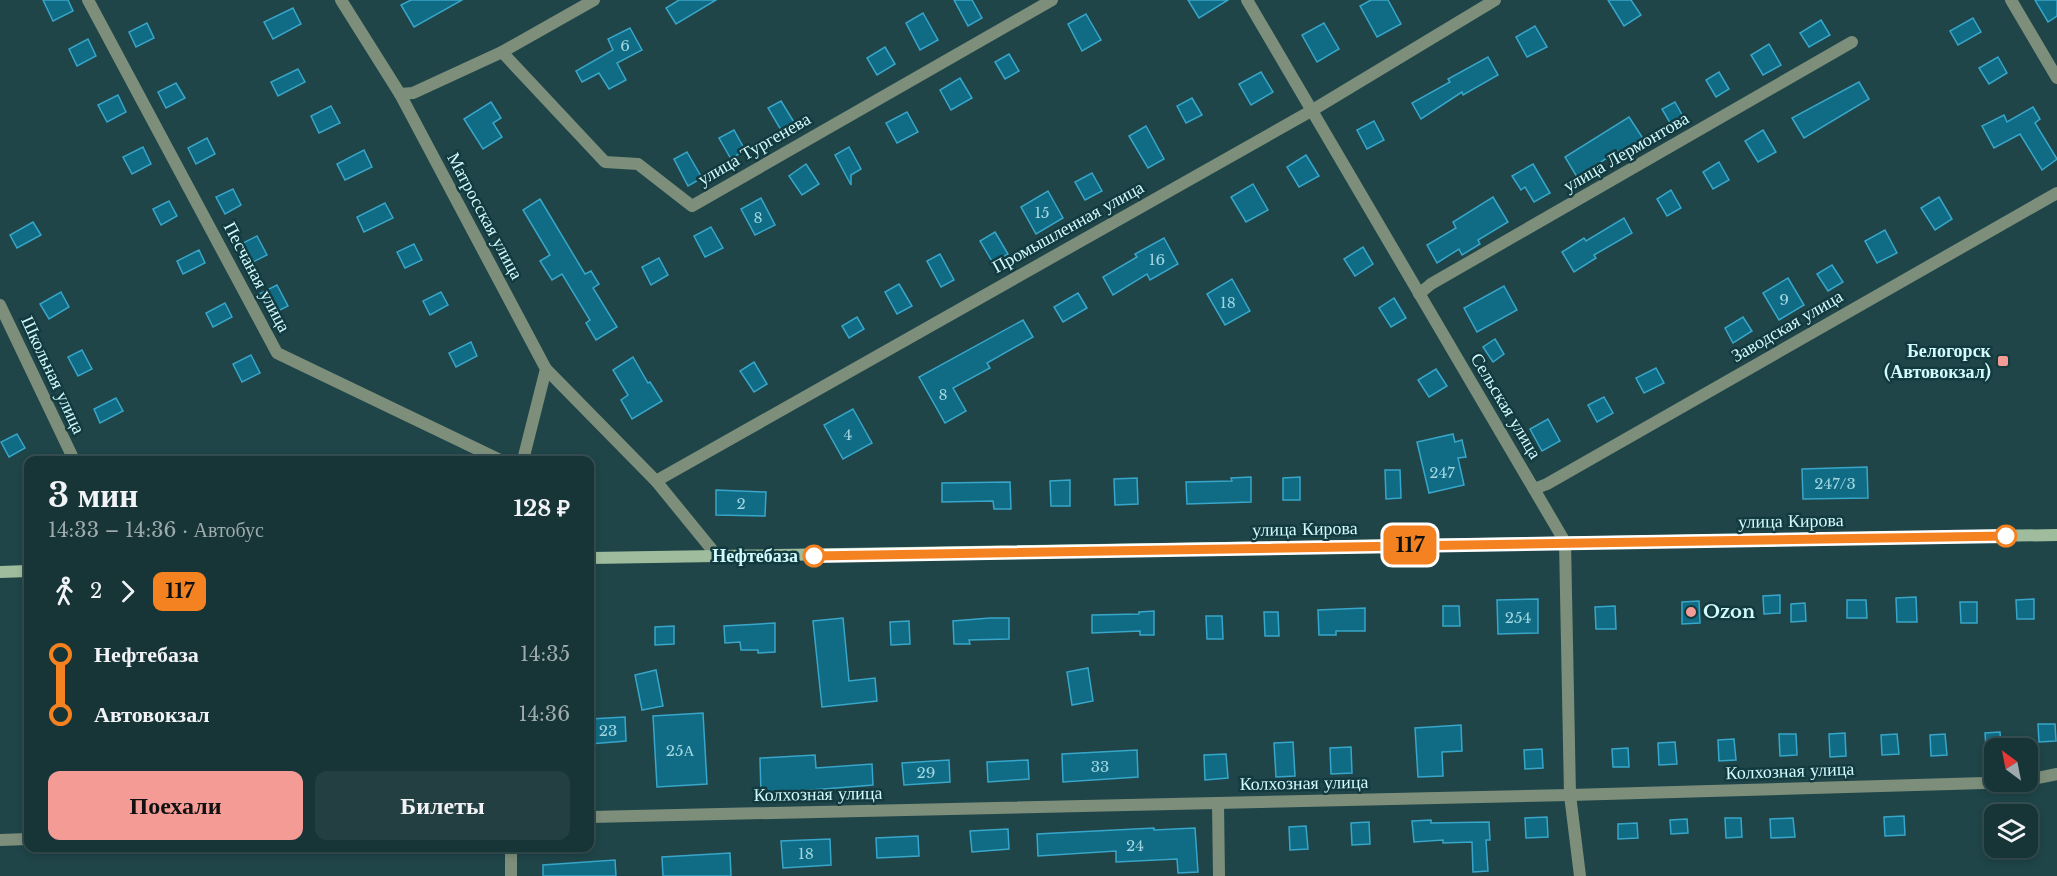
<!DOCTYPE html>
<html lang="ru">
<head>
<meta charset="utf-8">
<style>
	:root { --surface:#173437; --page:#243f42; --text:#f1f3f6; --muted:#9eaaad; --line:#364f52; --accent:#f59b96 }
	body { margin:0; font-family:"Libre Baskerville",serif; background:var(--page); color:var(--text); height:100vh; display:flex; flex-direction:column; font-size:22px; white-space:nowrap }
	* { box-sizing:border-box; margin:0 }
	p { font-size:20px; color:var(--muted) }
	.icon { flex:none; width:33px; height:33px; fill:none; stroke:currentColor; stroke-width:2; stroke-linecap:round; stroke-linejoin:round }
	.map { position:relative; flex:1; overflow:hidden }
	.details { position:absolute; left:24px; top:456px; width:570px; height:396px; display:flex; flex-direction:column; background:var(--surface); border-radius:12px; box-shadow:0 3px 9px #0003,0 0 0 2px var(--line) }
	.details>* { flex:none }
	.badge { padding:0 12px; border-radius:9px; font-size:21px; line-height:39px }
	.needle { width:39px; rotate:328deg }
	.tools { position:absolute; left:1984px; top:738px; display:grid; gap:12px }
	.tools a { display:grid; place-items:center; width:54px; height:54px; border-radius:12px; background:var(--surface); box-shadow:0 3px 9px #0003,0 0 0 2px var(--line); font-size:30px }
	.map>.badge { position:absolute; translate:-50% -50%; box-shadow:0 0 0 3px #fff }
	.legs { display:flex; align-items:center; gap:9px; height:66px; padding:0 24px; font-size:20px }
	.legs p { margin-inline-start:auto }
	.head { display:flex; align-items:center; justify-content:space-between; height:102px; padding:0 24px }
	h1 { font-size:33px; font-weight:700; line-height:45px }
	.primary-button { display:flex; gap:12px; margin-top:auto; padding:12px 24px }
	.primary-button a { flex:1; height:69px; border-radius:12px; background:var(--accent); color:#111; font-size:24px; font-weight:700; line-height:69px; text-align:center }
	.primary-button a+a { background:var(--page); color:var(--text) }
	ul { padding:0 24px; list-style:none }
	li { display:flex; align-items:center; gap:21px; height:60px; font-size:22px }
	li i { display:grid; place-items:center; width:9px; height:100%; margin:0 8px; background:currentColor }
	li i::after { content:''; width:15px; height:15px; margin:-8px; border:4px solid; border-radius:50%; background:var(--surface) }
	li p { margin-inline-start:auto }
	li:first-child i { background:linear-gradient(#0000 50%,currentColor 0) }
	li:last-child i { background:linear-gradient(currentColor 50%,#0000 0) }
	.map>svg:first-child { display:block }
	.building { fill:#106b85; stroke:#38a6c9; stroke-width:1.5 }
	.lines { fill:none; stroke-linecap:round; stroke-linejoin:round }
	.street { stroke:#7d8f7b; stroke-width:12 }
	.secondary { stroke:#9fbd9d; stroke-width:12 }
	.line-1-casing { stroke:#fff; stroke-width:14 }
	.line-1 { stroke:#f58220; stroke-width:9 }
	.poi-dot { fill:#f59b96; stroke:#133a3e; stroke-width:2 }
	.stop-1-dot { fill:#fff; stroke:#f58220; stroke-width:3 }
	.labels { text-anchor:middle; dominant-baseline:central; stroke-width:5; stroke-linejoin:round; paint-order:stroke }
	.number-label { font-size:15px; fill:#a0d7e0 }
	.street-label { font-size:18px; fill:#d0fbff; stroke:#133a3e }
	.poi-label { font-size:18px; font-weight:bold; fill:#d0fbff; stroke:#133a3e; text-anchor:end }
	.stop-label { font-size:18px; font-weight:bold; fill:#d0fbff; stroke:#133a3e; text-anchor:end }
</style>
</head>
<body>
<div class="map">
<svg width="2057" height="876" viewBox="0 0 2057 876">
	<rect width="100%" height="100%" fill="#1f4549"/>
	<g class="building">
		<polygon points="43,0 68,0 73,11 53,21"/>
		<polygon points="411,0 462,0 414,27 401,5"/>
		<polygon points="679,0 716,0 676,24 666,8"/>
		<polygon points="954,0 972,0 982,18 968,26"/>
		<polygon points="1188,0 1228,0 1199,18"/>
		<polygon points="1371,0 1388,0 1401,24 1377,37 1360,6"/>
		<polygon points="1608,0 1631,0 1641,15 1624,26"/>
		<polygon points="2035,0 2057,0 2057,16 2048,22"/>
		<polygon points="293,8 301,24 273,39 264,22"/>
		<polygon points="923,13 938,40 920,50 906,23"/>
		<polygon points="1086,14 1101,40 1082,51 1068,24"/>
		<polygon points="1973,18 1981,32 1958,45 1950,31"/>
		<polygon points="1821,20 1830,35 1809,47 1800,33"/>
		<polygon points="147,23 154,38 136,47 129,32"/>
		<polygon points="1324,23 1339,49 1317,62 1302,35"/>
		<polygon points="1535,26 1547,47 1527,57 1516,37"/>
		<polygon points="630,28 642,50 617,63 626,80 609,89 599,73 582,82 576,71 613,50 608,39"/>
		<polygon points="88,39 96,56 77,66 69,49"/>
		<polygon points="1769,44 1781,65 1763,75 1751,55"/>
		<polygon points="885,47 895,64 877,75 867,58"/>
		<polygon points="1009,54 1019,71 1005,79 995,62"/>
		<polygon points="1488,57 1498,75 1463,95 1462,92 1421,119 1412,103 1450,82 1448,79"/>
		<polygon points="1998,57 2007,73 1989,84 1979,68"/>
		<polygon points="298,69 305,82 278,96 271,82"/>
		<polygon points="1261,72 1273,92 1251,105 1239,84"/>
		<polygon points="1719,72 1729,89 1716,97 1706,80"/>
		<polygon points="960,78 972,98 951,110 940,90"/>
		<polygon points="1859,82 1869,99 1804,138 1792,118"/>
		<polygon points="176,83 185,98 166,108 158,92"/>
		<polygon points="118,95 126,112 107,122 98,105"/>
		<polygon points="1192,98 1202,115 1186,123 1177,106"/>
		<polygon points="781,101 794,122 781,130 768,108"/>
		<polygon points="491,102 501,118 493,123 502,137 483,149 464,119"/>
		<polygon points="1675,102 1685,120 1673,128 1662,109"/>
		<polygon points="331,106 340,123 319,133 311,116"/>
		<polygon points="2033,107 2040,119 2035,123 2057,159 2042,170 2020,134 1994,148 1982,126 2004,115 2007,122"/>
		<polygon points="907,112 918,132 897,143 886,123"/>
		<polygon points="1629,117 1644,140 1620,155 1618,151 1577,177 1565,157"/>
		<polygon points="1374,121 1384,140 1367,149 1357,130"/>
		<polygon points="1146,126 1164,159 1148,168 1129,136"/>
		<polygon points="734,130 745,150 731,159 719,138"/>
		<polygon points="1763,130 1776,152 1758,162 1745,141"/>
		<polygon points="207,138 215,154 196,164 188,148"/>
		<polygon points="143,147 151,164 132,174 123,157"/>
		<polygon points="849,147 861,169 851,175 851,185 835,155"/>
		<polygon points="364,150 372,167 345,180 337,164"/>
		<polygon points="687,152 702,178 688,186 674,159"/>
		<polygon points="1306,155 1319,176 1299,187 1287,167"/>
		<polygon points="1719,162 1729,180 1713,189 1703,172"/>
		<polygon points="806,164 819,184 802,195 789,176"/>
		<polygon points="1533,164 1550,193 1534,202 1525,187 1521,190 1512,176"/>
		<polygon points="1092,173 1102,191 1085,200 1075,182"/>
		<polygon points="1253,184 1268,210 1246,222 1231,197"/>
		<polygon points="233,189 241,205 225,214 216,197"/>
		<polygon points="1671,190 1681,208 1667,216 1657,199"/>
		<polygon points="1048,191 1063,218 1036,234 1021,207"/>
		<polygon points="1493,197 1508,222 1478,240 1480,244 1462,255 1459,249 1437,263 1427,245 1456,228 1453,222"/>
		<polygon points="1939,197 1952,219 1935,230 1921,208"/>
		<polygon points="761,198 775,225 755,235 741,209"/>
		<polygon points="540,199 585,274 591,271 599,284 593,288 617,327 596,340 586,323 590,320 562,274 552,280 540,261 550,255 523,210"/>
		<polygon points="169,201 177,216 161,225 153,209"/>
		<polygon points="385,203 393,218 364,232 357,217"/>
		<polygon points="1624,218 1632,233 1594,255 1596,258 1574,272 1562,252 1584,238 1586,241"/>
		<polygon points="33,222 41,235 17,248 10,235"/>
		<polygon points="711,227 723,248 705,257 694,236"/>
		<polygon points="1885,230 1897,253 1877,263 1865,241"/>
		<polygon points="995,232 1008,254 993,263 980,241"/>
		<polygon points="257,236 267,255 253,262 243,243"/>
		<polygon points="1164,238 1178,264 1150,280 1147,274 1113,295 1103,277 1137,257 1135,254"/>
		<polygon points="414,244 422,260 405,268 397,252"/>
		<polygon points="1363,247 1373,264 1355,276 1344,259"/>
		<polygon points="199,250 205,263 183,274 177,261"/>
		<polygon points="940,254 954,280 941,287 927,261"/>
		<polygon points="659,258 668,275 651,285 642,267"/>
		<polygon points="1832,265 1843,282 1828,291 1817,274"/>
		<polygon points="1788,278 1804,305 1779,320 1763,293"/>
		<polygon points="1232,279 1250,311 1225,325 1207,294"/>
		<polygon points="899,284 912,306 897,314 885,292"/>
		<polygon points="277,285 288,306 270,315 259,294"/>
		<polygon points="1504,286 1517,310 1477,332 1464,308"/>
		<polygon points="61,292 69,307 49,319 40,304"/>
		<polygon points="441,292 448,305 430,315 423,301"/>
		<polygon points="1078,293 1087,308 1063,322 1054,307"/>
		<polygon points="1394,298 1406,318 1391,327 1379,308"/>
		<polygon points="225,303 232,317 213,327 206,313"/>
		<polygon points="857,317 864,329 849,338 842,326"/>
		<polygon points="1743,317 1752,331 1733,343 1725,328"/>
		<polygon points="1023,320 1033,337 987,363 990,368 953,388 966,411 945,423 919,377"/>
		<polygon points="1495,339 1504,354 1493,362 1483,347"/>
		<polygon points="471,342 477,356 456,367 449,353"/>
		<polygon points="82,350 92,369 78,376 68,357"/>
		<polygon points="251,355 260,373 242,382 233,364"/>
		<polygon points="633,357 648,383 650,382 662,401 632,419 621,400 628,395 613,370"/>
		<polygon points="754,362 767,384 754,392 740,371"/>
		<polygon points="1656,368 1664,383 1644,393 1636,378"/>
		<polygon points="1436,369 1447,386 1429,397 1418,380"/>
		<polygon points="1604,397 1613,413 1597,422 1588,405"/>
		<polygon points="116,398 123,411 100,423 94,409"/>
		<polygon points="853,409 872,443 843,459 824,425"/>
		<polygon points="1548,419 1560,441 1542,451 1530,429"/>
		<polygon points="17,434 25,448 9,457 1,442"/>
		<polygon points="1453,434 1455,442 1462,440 1466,457 1458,458 1464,485 1429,493 1417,442"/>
		<polygon points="1867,467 1868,498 1803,499 1802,469"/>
		<polygon points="1385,470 1400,470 1401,498 1386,499"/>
		<polygon points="1251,477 1251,502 1187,504 1186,482 1232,481 1231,478"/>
		<polygon points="1300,477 1300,500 1283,500 1283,478"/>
		<polygon points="1137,478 1138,504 1115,505 1114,479"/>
		<polygon points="1070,480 1070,506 1051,506 1050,481"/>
		<polygon points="1010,482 1011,509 994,509 993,501 942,502 942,483"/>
		<polygon points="716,490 766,492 765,516 716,515"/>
		<polygon points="1780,595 1780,613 1764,614 1763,596"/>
		<polygon points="1916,597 1917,622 1897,622 1896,598"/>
		<polygon points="1538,599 1538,633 1498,634 1497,600"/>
		<polygon points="2034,599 2034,619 2017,619 2016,600"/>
		<polygon points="1847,600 1866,600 1867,618 1847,618"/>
		<polygon points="1699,601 1700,623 1682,624 1682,602"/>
		<polygon points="1960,602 1977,602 1977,623 1961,623"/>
		<polygon points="1805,603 1806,621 1791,622 1791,604"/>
		<polygon points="1443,606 1459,606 1460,626 1443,626"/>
		<polygon points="1615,606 1616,629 1596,629 1595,607"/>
		<polygon points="1365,608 1365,631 1336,631 1336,635 1319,635 1318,610"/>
		<polygon points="1154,611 1154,635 1140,635 1140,631 1092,633 1092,615 1139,614 1139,612"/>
		<polygon points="1264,612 1278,612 1279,636 1265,636"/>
		<polygon points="1206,616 1222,616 1223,639 1207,639"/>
		<polygon points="843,618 849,681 875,678 877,701 822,707 813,621"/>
		<polygon points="990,618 1009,618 1009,639 969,640 970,644 954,644 953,621"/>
		<polygon points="909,621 910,644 891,645 890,622"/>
		<polygon points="775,623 775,652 758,653 758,650 741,650 740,642 725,643 724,626"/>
		<polygon points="674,626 674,644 655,645 655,627"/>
		<polygon points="1088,668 1093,701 1072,705 1067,672"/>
		<polygon points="656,670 663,706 642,710 635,675"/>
		<polygon points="703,713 707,784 657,787 653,716"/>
		<polygon points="625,717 626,741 590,744 590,719"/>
		<polygon points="2038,724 2055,724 2056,741 2039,742"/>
		<polygon points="1461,725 1462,751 1442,752 1443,776 1418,777 1415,728"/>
		<polygon points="2000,732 2001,748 1986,748 1985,733"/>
		<polygon points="1845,733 1846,756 1830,757 1829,734"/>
		<polygon points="1779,734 1796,734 1797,755 1780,756"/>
		<polygon points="1897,734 1899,754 1882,755 1881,735"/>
		<polygon points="1945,734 1947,755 1931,756 1930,735"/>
		<polygon points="1734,739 1736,760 1719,761 1718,740"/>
		<polygon points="1293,742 1295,776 1276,777 1274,743"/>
		<polygon points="1675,742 1677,764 1659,765 1658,743"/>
		<polygon points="1351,747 1352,773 1331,774 1330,748"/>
		<polygon points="1628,748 1629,767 1613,767 1612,749"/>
		<polygon points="1542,749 1543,768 1525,769 1524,750"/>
		<polygon points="1137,750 1138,777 1063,782 1062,754"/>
		<polygon points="1226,754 1228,778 1205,780 1204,755"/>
		<polygon points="815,755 816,768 872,764 873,785 761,794 760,758"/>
		<polygon points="949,760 950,782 904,785 902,763"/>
		<polygon points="1028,760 1029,779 988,782 987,762"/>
		<polygon points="1904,816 1905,835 1885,836 1884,817"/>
		<polygon points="1547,817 1548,837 1526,838 1525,818"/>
		<polygon points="1725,818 1741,818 1742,837 1726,838"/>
		<polygon points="1793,818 1795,837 1771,838 1770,819"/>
		<polygon points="1687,819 1688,833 1671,834 1670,820"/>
		<polygon points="1431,820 1431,823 1489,822 1490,840 1486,840 1488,871 1473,872 1472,842 1443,843 1443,840 1414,842 1412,821"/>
		<polygon points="1369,822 1370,844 1352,845 1351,823"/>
		<polygon points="1637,823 1638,838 1618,839 1618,824"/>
		<polygon points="1306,826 1308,849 1290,850 1289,827"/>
		<polygon points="1154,828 1154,830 1195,828 1198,872 1178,873 1177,859 1116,862 1116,851 1038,856 1037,834"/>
		<polygon points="1008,829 1009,849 972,852 970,831"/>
		<polygon points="918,836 919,856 877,858 876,838"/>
		<polygon points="830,839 831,865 783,868 781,841"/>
		<polygon points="730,853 731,876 663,876 662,857"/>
		<polygon points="615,860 616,876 543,876 543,865"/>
	</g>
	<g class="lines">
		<g class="street">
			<polyline points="88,0 277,353 500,460"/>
			<polyline points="341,0 400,94 546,369 523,460"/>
			<polyline points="1247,0 1565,542 1570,795 1580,876"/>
			<polyline points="2011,0 2057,78"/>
			<polyline points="502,52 605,162 638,164 692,206 1052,0"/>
			<polyline points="400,94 413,93 502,52 594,0"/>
			<polyline points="1419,294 1431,284 1852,42"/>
			<polyline points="0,305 74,460"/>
			<polyline points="546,369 656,481 718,557"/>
			<polyline points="656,481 1311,111 1495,0"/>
			<polyline points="1534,489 1547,484 2057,193"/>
			<polyline points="2028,780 2057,774"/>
			<polyline points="1218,803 1219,876"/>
			<polyline points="590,817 1570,795 2019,782"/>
			<polyline points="0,840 28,839"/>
			<polyline points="511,876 511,848"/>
		</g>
		<g class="secondary">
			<polyline points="590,558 2057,535"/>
			<polyline points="0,572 28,571"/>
		</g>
	</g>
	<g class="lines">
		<defs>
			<polyline id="line-1" points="814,556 2006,536"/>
		</defs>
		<use href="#line-1" class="line-1-casing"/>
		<use href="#line-1" class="line-1"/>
	</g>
	<g class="poi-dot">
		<rect x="1997" y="355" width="12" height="12" rx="3"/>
		<circle cx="1691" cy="612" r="6"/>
	</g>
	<g class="stop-1-dot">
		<circle cx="2006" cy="536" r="10"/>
		<circle cx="814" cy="556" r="10"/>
	</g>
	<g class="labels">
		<g class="number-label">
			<text x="625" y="45">6</text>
			<text x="1042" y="212">15</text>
			<text x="758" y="217">8</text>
			<text x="1157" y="259">16</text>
			<text x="1784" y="299">9</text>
			<text x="1228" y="302">18</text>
			<text x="943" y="394">8</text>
			<text x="848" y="434">4</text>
			<text x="1442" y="472">247</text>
			<text x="1835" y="483">247/3</text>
			<text x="741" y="503">2</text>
			<text x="1518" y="617">254</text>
			<text x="608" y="730">23</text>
			<text x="680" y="750">25А</text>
			<text x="1100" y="766">33</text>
			<text x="926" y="772">29</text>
			<text x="1135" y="845">24</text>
			<text x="806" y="853">18</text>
		</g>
		<g class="street-label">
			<text transform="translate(754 149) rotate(-30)">улица Тургенева</text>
			<text transform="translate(1626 152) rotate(-30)">улица Лермонтова</text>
			<text transform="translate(485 216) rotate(62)">Матросская улица</text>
			<text transform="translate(1068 227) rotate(-29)">Промышленная улица</text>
			<text transform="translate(257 277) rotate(62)">Песчаная улица</text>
			<text transform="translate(1787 326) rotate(-30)">Заводская улица</text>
			<text transform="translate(53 375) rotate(65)">Школьная улица</text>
			<text transform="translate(1506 406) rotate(59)">Сельская улица</text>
			<text transform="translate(1791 521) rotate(-1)">улица Кирова</text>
			<text transform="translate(1305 529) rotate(-1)">улица Кирова</text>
			<text transform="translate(1790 771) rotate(-2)">Колхозная улица</text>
			<text transform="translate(1304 783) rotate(-1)">Колхозная улица</text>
			<text transform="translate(818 794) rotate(-1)">Колхозная улица</text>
		</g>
		<g class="poi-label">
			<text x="1991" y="351">Белогорск<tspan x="1991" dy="21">(Автовокзал)</tspan></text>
			<text x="1703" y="612" text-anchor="start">Ozon</text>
		</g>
		<g class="stop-label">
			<text x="798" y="556">Нефтебаза</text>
		</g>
	</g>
</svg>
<div class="tools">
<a><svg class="needle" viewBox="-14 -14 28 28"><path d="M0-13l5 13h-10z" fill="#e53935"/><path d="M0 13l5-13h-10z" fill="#9eaaad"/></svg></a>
<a><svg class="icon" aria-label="layers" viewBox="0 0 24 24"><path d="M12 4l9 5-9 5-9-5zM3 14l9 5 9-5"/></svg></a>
</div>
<b class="badge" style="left:1410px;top:545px;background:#f58220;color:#111">117</b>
<section class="details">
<div class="head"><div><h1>3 мин</h1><p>14:33 – 14:36 · Автобус</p></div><b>128 ₽</b></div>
<div class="legs"><svg class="icon" aria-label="walk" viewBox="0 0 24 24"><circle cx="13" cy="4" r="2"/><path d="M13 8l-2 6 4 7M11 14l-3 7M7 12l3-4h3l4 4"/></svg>2<svg class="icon" aria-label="forward" viewBox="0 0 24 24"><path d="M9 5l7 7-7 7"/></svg><b class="badge" style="background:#f58220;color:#111">117</b></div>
<ul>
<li><i style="color:#f58220"></i><b>Нефтебаза</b><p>14:35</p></li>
<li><i style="color:#f58220"></i><b>Автовокзал</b><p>14:36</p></li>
</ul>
<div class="primary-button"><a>Поехали</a><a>Билеты</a></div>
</section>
</div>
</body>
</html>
